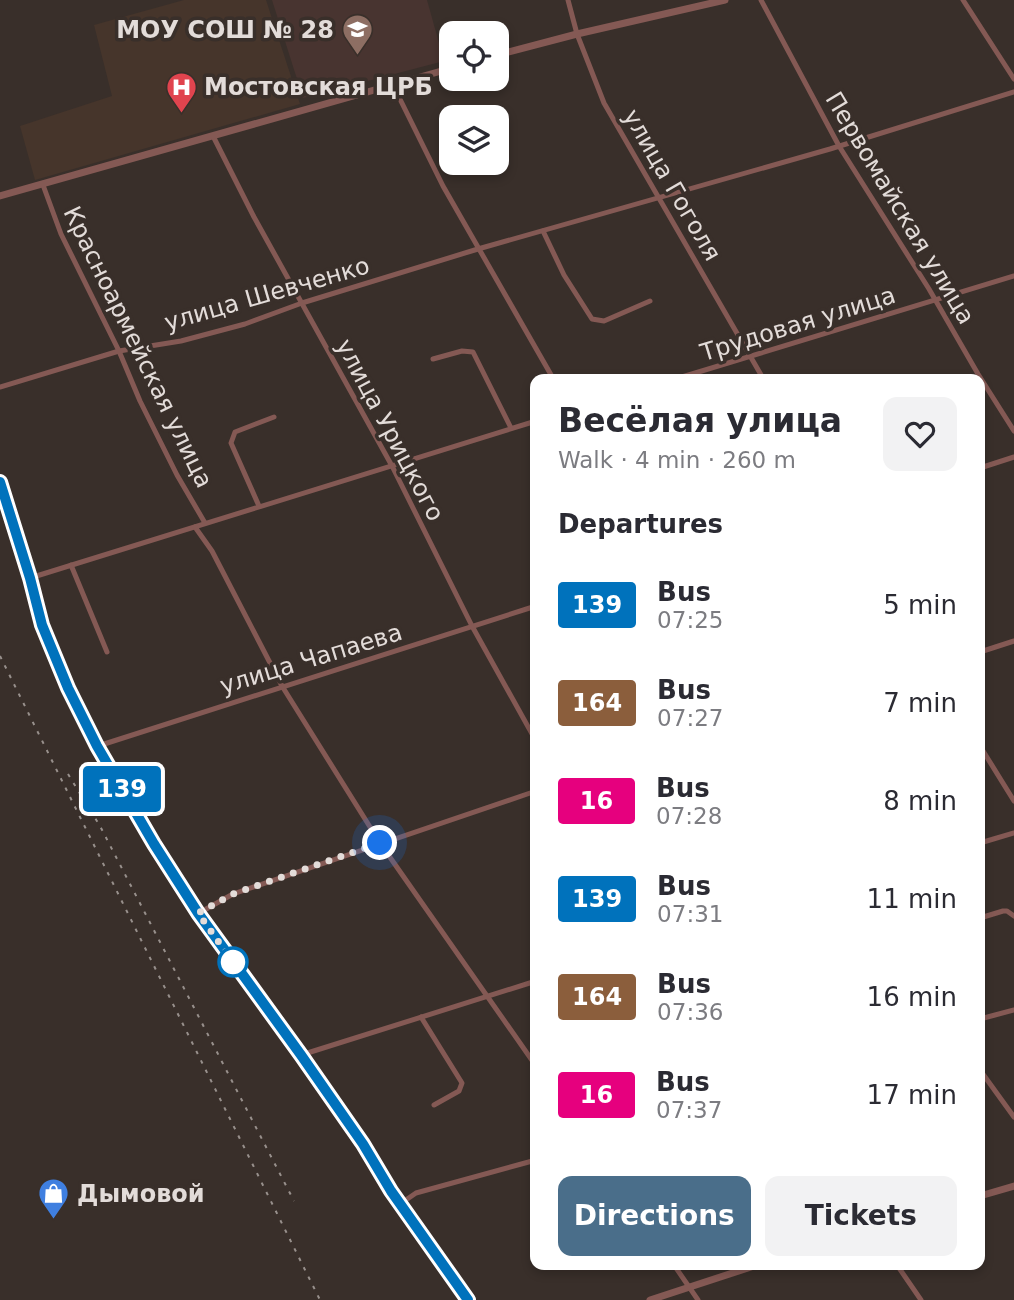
<!DOCTYPE html>
<html lang="en">
<head>
<meta charset="utf-8">
<style>
	:root { --surface:#fff; --page:#f2f2f3; --text:#2b2b33; --muted:#7c7c81; --accent:#4a6e8a }
	body { margin:0; font-family:"DejaVu Sans",sans-serif; background:var(--page); color:var(--text); height:100vh; display:flex; flex-direction:column; font-size:26px; white-space:nowrap }
	* { box-sizing:border-box; margin:0 }
	p { font-size:23px; color:var(--muted) }
	.icon { flex:none; width:38px; height:38px; fill:none; stroke:currentColor; stroke-width:2; stroke-linecap:round; stroke-linejoin:round }
	.map { position:relative; flex:1; overflow:hidden }
	.sheet { position:absolute; left:530px; top:374px; width:455px; height:896px; display:flex; flex-direction:column; background:var(--surface); border-radius:14px; box-shadow:0 4px 10px #0003 }
	.sheet>* { flex:none }
	.badge { padding:0 14px; border-radius:5px; font-size:24px; line-height:46px }
	.tools { position:absolute; left:439px; top:21px; display:grid; gap:14px }
	.tools a { display:grid; place-items:center; width:70px; height:70px; border-radius:14px; background:var(--surface); box-shadow:0 4px 10px #0003; font-size:35px }
	.you { position:absolute; width:35px; height:35px; margin:-18px; border:5px solid #fff; border-radius:50%; background:#1a73e8; box-shadow:0 0 0 10px #1a73e833 }
	.map>.badge { position:absolute; translate:-50% -50%; box-shadow:0 0 0 4px #fff }
	h2 { padding:0 28px; font-size:26px; line-height:63px }
	.round { display:grid; place-items:center; flex:none; width:74px; height:74px; border-radius:14px; background:var(--page) }
	.overview { display:flex; align-items:center; justify-content:space-between; height:119px; padding:0 28px }
	h1 { font-size:33px; font-weight:600; line-height:52px }
	.action { display:flex; gap:14px; margin-top:auto; padding:14px 28px }
	.action a { flex:1; height:80px; border-radius:14px; background:var(--accent); color:#fff; font-size:28px; font-weight:600; line-height:80px; text-align:center }
	.action a+a { background:var(--page); color:var(--text) }
	ul { padding:0; list-style:none }
	li { display:flex; align-items:center; gap:21px; height:98px; padding:0 28px }
	li div { flex:1 }
	li b { display:block; font-size:26px }
	li em { font-style:normal }
	li .badge { min-width:77px; font-weight:700; text-align:center }
	.map>svg:first-child { display:block }
	.education { fill:#483430 }
	.medical { fill:#46352b }
	.lines { fill:none; stroke-linecap:round; stroke-linejoin:round }
	.minor { stroke:#845954; stroke-width:5 }
	.tertiary { stroke:#845954; stroke-width:7 }
	.rail { stroke:#98908c; stroke-width:2; stroke-dasharray:3.5 7; stroke-linecap:butt }
	.line-casing { stroke:#fff; stroke-width:16 }
	.line { stroke:#0072bc; stroke-width:10 }
	.walk { stroke:#e3dcd9; stroke-width:7; stroke-dasharray:0 12.6 }
	.stop-dot { fill:#fff; stroke:#0072bc; stroke-width:3.5 }
	.labels { text-anchor:middle; dominant-baseline:central; stroke-width:7; stroke-linejoin:round; paint-order:stroke }
	.poi-label { font-size:24px; font-weight:bold; fill:#e3dcd9; stroke:#392f2a; text-anchor:start }
	.street-label { font-size:24px; fill:#e3dcd9; stroke:#392f2a }
</style>
</head>
<body>
<div class="map">
<svg width="1014" height="1300" viewBox="0 0 1014 1300">
	<rect width="100%" height="100%" fill="#392f2a"/>
	<polygon class="education" points="272,0 427,0 444,61 303,98"/>
	<polygon class="medical" points="184,0 266,0 300,104 35,180 20,126 112,96 94,25"/>
	<g class="lines">
		<g class="minor">
			<polyline points="568,0 577,34 604,103 764,380"/>
			<polyline points="761,0 839,146 929,289 978,374 1014,431"/>
			<polyline points="963,0 1014,79"/>
			<polyline points="393,85 443,186 554,380"/>
			<polyline points="213,136 254,217 392,466 472,626 536,741"/>
			<polyline points="43,185 61,234 119,351 140,401 177,475 205,523"/>
			<polyline points="543,231 564,275 592,319 604,321 650,301"/>
			<polyline points="433,359 462,351 473,352 511,428"/>
			<polyline points="672,380 1014,276"/>
			<polyline points="0,387 119,351 181,341 245,324 302,303 478,249 830,149 1014,92"/>
			<polyline points="980,468 1014,457"/>
			<polyline points="259,506 231,443 235,432 274,417"/>
			<polyline points="195,527 212,551 282,686 380,843 536,1066"/>
			<polyline points="71,565 107,652"/>
			<polyline points="30,578 536,421"/>
			<polyline points="980,652 1014,641"/>
			<polyline points="98,746 536,606"/>
			<polyline points="980,746 1014,801"/>
			<polyline points="980,843 1014,833"/>
			<polyline points="199,913 233,894 536,791"/>
			<polyline points="980,918 1003,911 1007,911 1014,916"/>
			<polyline points="421,1017 462,1083 459,1091 434,1105"/>
			<polyline points="980,1019 1014,1010"/>
			<polyline points="301,1055 536,981"/>
			<polyline points="980,1070 1014,1117"/>
			<polyline points="400,1204 416,1193 536,1160"/>
			<polyline points="674,1265 698,1300"/>
			<polyline points="897,1265 921,1300"/>
		</g>
		<g class="tertiary">
			<polyline points="497,55 577,34 725,0"/>
			<polyline points="0,196 452,68"/>
			<polyline points="0,482 30,578 42,625 69,688 98,746 154,844 199,913 301,1055 363,1144 382,1178 469,1300"/>
			<polyline points="980,1196 1014,1186"/>
			<polyline points="650,1300 757,1265"/>
		</g>
		<g class="rail">
			<polyline points="0,656 320,1300"/>
			<polyline points="68,774 100,826 294,1201"/>
		</g>
	</g>
	<g class="lines">
		<defs>
			<polyline id="line" points="0,482 30,578 42,625 68,688 97,746 154,844 198,913 301,1055 363,1144 391,1191 468,1300"/>
		</defs>
		<use href="#line" class="line-casing"/>
		<use href="#line" class="line"/>
		<polyline class="walk" points="233,962 198,913 233,894 380,843"/>
	</g>
	<defs>
		<symbol id="school-pin" viewBox="-11 -11 22 30"><path d="M0 17L-7.5 6A9.5 9.5 0 1 1 7.5 6Z" fill="#8d6e63" stroke="#392f2a"/><path d="M0-5L7-2L0 1L-7-2ZM-4 1L0 2.5L4 1V4Q0 6-4 4Z" fill="#fff"/></symbol>
		<symbol id="hospital-pin" viewBox="-11 -11 22 30"><path d="M0 17L-7.5 6A9.5 9.5 0 1 1 7.5 6Z" fill="#e0444e" stroke="#392f2a"/><path d="M-5-5h3v3.5h4V-5h3V5h-3V1.5h-4V5h-3Z" fill="#fff"/></symbol>
		<symbol id="shop-pin" viewBox="-11 -11 22 30"><path d="M0 17L-7.5 6A9.5 9.5 0 1 1 7.5 6Z" fill="#3f7fe0" stroke="#392f2a"/><path d="M-5-2.5h2.3a2.7 3.5 0 0 1 5.4 0H5L5.5 6h-11ZM-1.5-2.5h3a1.5 2.3 0 0 0-3 0Z" fill="#fff"/></symbol>
	</defs>
	<g fill-rule="evenodd">
		<use href="#school-pin" x="340" y="12" width="35" height="47"/>
		<use href="#hospital-pin" x="164" y="70" width="35" height="47"/>
		<use href="#shop-pin" x="36" y="1176" width="35" height="47"/>
	</g>
	<circle class="stop-dot" cx="233" cy="962" r="14"/>
	<g class="labels">
		<g class="poi-label">
			<text x="334" y="30" text-anchor="end">МОУ СОШ № 28</text>
			<text x="204" y="87">Мостовская ЦРБ</text>
			<text x="77" y="1194">Дымовой</text>
		</g>
		<g class="street-label">
			<text transform="translate(672 185) rotate(60)">улица Гоголя</text>
			<text transform="translate(900 208) rotate(59)">Первомайская улица</text>
			<text transform="translate(267 294) rotate(-16)">улица Шевченко</text>
			<text transform="translate(798 324) rotate(-17)">Трудовая улица</text>
			<text transform="translate(138 347) rotate(64)">Красноармейская улица</text>
			<text transform="translate(390 430) rotate(62)">улица Урицкого</text>
			<text transform="translate(311 659) rotate(-17)">улица Чапаева</text>
		</g>
	</g>
</svg>
<div class="tools">
<a><svg class="icon" aria-label="locate" viewBox="0 0 24 24"><circle cx="12" cy="12" r="6"/><path d="M12 2v4M12 18v4M2 12h4M18 12h4"/></svg></a>
<a><svg class="icon" aria-label="layers" viewBox="0 0 24 24"><path d="M12 4l9 5-9 5-9-5zM3 14l9 5 9-5"/></svg></a>
</div>
<div class="you" style="left:380px;top:843px"></div>
<b class="badge" style="left:122px;top:789px;background:#0072bc;color:#fff">139</b>
<section class="sheet">
<div class="overview"><div><h1>Весёлая улица</h1><p>Walk · 4 min · 260 m</p></div><a class="round"><svg class="icon" aria-label="heart" viewBox="0 0 24 24"><path d="M12 20l-8-8c-3-5 5-10 8-4 3-6 11-1 8 4z"/></svg></a></div>
<h2>Departures</h2>
<ul>
<li><span class="badge" style="background:#0072bc;color:#fff">139</span><div><b>Bus</b><p>07:25</p></div><em>5 min</em></li>
<li><span class="badge" style="background:#8b5e3c;color:#fff">164</span><div><b>Bus</b><p>07:27</p></div><em>7 min</em></li>
<li><span class="badge" style="background:#e6007e;color:#fff">16</span><div><b>Bus</b><p>07:28</p></div><em>8 min</em></li>
<li><span class="badge" style="background:#0072bc;color:#fff">139</span><div><b>Bus</b><p>07:31</p></div><em>11 min</em></li>
<li><span class="badge" style="background:#8b5e3c;color:#fff">164</span><div><b>Bus</b><p>07:36</p></div><em>16 min</em></li>
<li><span class="badge" style="background:#e6007e;color:#fff">16</span><div><b>Bus</b><p>07:37</p></div><em>17 min</em></li>
</ul>
<div class="action"><a>Directions</a><a>Tickets</a></div>
</section>
</div>
</body>
</html>
